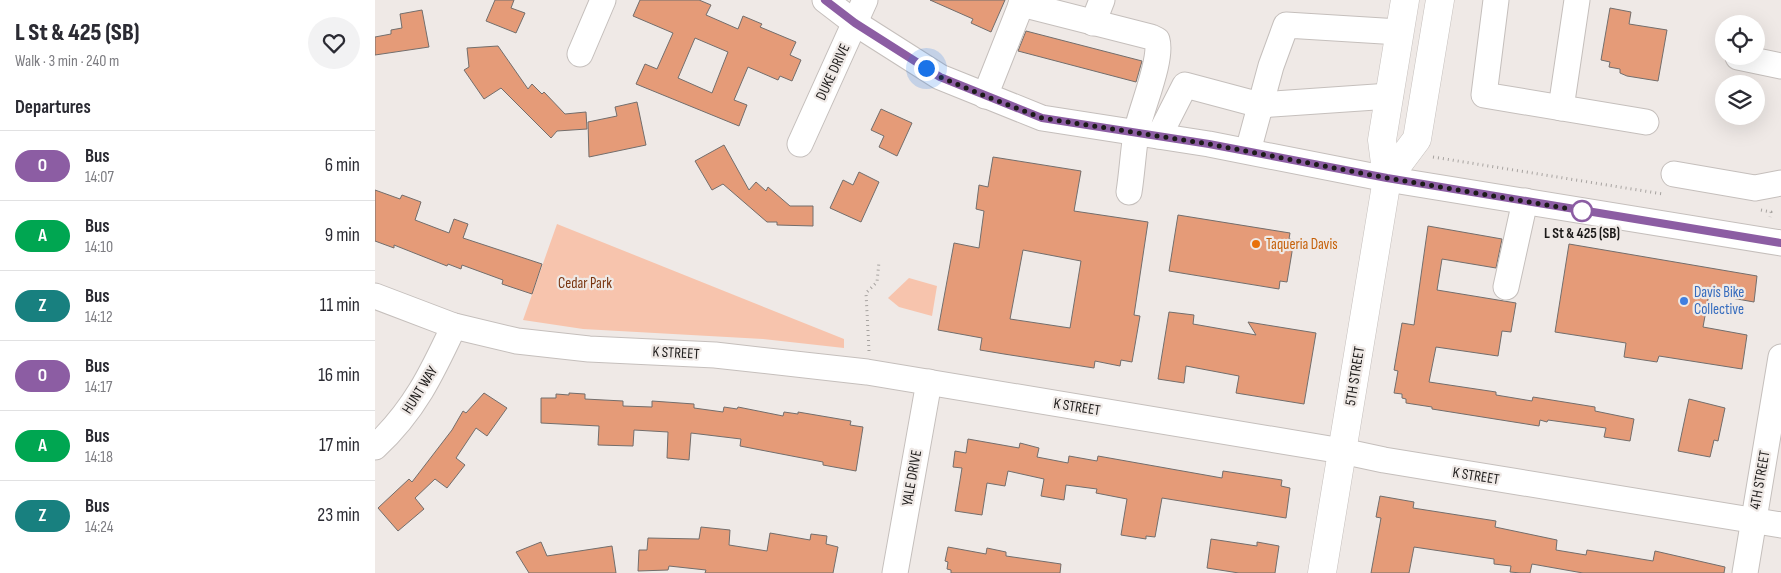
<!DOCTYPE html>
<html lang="en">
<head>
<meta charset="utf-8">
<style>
	:root { --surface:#fff; --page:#f2f2f3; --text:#2b2b33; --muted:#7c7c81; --line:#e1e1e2 }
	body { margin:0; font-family:"Sofia Sans Condensed",sans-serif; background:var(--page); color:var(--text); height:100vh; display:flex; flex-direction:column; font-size:19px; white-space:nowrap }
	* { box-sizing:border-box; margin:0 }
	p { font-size:16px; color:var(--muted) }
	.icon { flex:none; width:28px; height:28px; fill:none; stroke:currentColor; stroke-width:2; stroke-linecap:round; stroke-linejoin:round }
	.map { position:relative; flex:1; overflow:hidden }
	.drawer { display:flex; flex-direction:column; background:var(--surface); width:375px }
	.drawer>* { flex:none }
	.badge { padding:0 10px; border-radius:16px; font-size:18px; line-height:32px }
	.tools { position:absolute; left:1340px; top:15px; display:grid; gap:10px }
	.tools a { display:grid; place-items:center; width:50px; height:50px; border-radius:50%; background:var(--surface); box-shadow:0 5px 20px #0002; font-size:25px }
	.you { position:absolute; width:25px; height:25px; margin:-12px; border:4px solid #fff; border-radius:50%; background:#1a73e8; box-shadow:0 0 0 8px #1a73e833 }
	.map>.badge { position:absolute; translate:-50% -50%; box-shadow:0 0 0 2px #fff }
	h2 { padding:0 15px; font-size:19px; line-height:45px }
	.round { display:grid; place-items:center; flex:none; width:52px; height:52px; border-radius:26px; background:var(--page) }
	.overview { display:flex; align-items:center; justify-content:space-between; height:85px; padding:0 15px }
	h1 { font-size:24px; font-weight:800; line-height:38px }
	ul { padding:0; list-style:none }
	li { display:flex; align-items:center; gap:15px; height:70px; padding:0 15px; border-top:1px solid var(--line) }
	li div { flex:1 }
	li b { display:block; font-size:19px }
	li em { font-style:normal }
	li .badge { min-width:55px; font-weight:700; text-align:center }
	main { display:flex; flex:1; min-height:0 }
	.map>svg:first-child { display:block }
	.park { fill:#f7c4ad }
	.building { fill:#e59b78; stroke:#736e6c; fill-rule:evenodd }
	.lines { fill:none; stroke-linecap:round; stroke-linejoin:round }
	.minor-casing { stroke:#c5bfbc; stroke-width:27 }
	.major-casing { stroke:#c5bfbc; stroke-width:29 }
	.path { stroke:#a7a3a0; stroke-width:3; stroke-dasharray:1 4; stroke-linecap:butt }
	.minor { stroke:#fff; stroke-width:25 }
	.major { stroke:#fff; stroke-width:28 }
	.line-casing { stroke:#fff; stroke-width:11 }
	.line { stroke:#8c5da3; stroke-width:8 }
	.walk { stroke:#1d1b1a; stroke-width:5; stroke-dasharray:0 9 }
	.stop-dot { fill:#fff; stroke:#8c5da3; stroke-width:2.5 }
	.food-dot { fill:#e8710a; stroke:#efe9e6; stroke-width:2 }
	.shop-dot { fill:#3f7fe0; stroke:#efe9e6; stroke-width:2 }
	.labels { text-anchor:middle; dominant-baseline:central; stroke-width:4.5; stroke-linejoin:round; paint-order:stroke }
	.street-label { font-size:15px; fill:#1d1b1a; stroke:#efe9e6 }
	.stop-label { font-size:15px; font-weight:bold; fill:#1d1b1a; stroke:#efe9e6 }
	.food-label { font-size:15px; fill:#c56008; stroke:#efe9e6; text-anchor:start }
	.park-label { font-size:15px; fill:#783510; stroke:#efe9e6 }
	.shop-label { font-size:15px; fill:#366cbe; stroke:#efe9e6; text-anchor:start }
</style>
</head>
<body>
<main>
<section class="drawer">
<div class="overview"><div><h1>L St &amp; 425 (SB)</h1><p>Walk · 3 min · 240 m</p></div><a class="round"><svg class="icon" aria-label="heart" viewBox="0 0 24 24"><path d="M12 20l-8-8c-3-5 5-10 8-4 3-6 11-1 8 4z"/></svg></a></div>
<h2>Departures</h2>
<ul>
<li><span class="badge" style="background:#8c5da3;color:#fff">O</span><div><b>Bus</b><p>14:07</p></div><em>6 min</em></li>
<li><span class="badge" style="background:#00a651;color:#fff">A</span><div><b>Bus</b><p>14:10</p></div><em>9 min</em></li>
<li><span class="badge" style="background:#18807f;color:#fff">Z</span><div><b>Bus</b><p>14:12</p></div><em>11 min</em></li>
<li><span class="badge" style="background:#8c5da3;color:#fff">O</span><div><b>Bus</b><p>14:17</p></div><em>16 min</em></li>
<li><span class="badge" style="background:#00a651;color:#fff">A</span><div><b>Bus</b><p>14:18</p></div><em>17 min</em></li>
<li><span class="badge" style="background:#18807f;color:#fff">Z</span><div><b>Bus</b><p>14:24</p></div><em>23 min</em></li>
</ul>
</section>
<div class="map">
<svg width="1406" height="573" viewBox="0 0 1406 573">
	<rect width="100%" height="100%" fill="#efe9e6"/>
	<g class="park">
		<polygon points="182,224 469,339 469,348 388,339 208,329 148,320"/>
		<polygon points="534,278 562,286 557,316 524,307 513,298"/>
	</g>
	<g class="building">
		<polygon points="120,0 139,0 136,8 150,13 141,33 111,21"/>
		<path d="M 265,0 L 324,0 L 336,5 L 331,15 L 363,29 L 368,16 L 387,24 L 385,27 L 421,42 L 415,55 L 426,60 L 417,81 L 405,76 L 403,80 L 373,67 L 359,100 L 372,105 L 364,126 L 261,84 L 270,64 L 282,69 L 298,33 L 258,16 ZM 320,38 L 353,52 L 337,93 L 303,78 Z"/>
		<polygon points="555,0 630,0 616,32 596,23 598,19"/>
		<polygon points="1235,8 1256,12 1254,24 1292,30 1283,81 1252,76 1245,73 1245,69 1234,67 1235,62 1226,60"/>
		<polygon points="47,10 54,47 0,55 0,37 16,34 16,30 27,28 25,14"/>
		<polygon points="651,31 767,61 761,82 643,51"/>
		<polygon points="123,46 153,89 157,84 167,94 169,92 190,114 211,112 212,129 182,131 176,138 126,88 109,99 89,70 94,67 92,48"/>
		<polygon points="262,102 271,145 214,157 213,122 242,116 240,107"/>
		<polygon points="506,109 537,123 522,156 504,147 509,136 496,130"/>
		<polygon points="349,145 374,190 381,182 391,191 393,187 415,206 438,206 438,226 402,225 402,222 392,222 348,184 337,190 320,161"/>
		<path d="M 618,157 L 706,171 L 699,211 L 773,222 L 759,315 L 765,316 L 757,362 L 746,360 L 745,366 L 720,361 L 719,368 L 629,354 L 605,350 L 607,338 L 563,330 L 579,243 L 604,248 L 609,211 L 601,209 L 604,185 L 613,187 ZM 648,250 L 706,261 L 695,328 L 635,319 Z"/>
		<polygon points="484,172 504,182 486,222 455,208 468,180 478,185"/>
		<polygon points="0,190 25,199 27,195 46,202 40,220 74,233 79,219 93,224 88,238 167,264 157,294 127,284 128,280 87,265 86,269 73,264 72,266 19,245 19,248 0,241"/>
		<polygon points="803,215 915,233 914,239 919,240 912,282 905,281 904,289 794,271"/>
		<polygon points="1053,226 1127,239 1121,268 1067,259 1062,290 1141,303 1136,332 1127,331 1123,356 1061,347 1054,382 1121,392 1121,395 1157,401 1158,397 1220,407 1220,411 1259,419 1255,441 1229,437 1231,428 1173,420 1172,422 1165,420 1164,426 1057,409 1057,407 1031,403 1031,399 1027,398 1027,394 1019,393 1023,371 1019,370 1027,323 1039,325"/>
		<polygon points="1194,244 1382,276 1379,302 1334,294 1328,327 1372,335 1367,369 1284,356 1282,362 1249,357 1251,343 1180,332"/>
		<polygon points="794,312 819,315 818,324 881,335 873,322 941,333 929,404 861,393 864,376 811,366 809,383 783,379"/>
		<polygon points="109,393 132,408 112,436 101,428 81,458 90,465 72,488 60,479 40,498 49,509 23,531 3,508 34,479 37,482 77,430 88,411 91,413"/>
		<polygon points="194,393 210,394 210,399 248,401 248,406 277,407 277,401 319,404 319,408 348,412 349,407 362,409 363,407 408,416 409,412 423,414 423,412 476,421 475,425 488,427 481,471 448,465 448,462 365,446 366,439 316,433 314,460 292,458 293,432 259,430 258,446 223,445 224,426 166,423 166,398 181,398 181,394 194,395"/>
		<polygon points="1314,399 1350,408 1343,441 1339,440 1335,457 1303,451"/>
		<polygon points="593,439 644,448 645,443 664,448 662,457 693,463 694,456 722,461 723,456 847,478 848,471 907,480 906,486 915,488 911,518 787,498 780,537 771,536 771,539 746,535 752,499 721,493 722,489 691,485 689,500 666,496 669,479 633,471 630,486 612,483 607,515 580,511 587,468 578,467 580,451 591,453"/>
		<polygon points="1005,496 1039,502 1038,508 1121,521 1120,527 1182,540 1181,550 1211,555 1212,550 1278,561 1280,551 1350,567 1349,573 1208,573 1157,564 1155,573 1146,573 1135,572 1136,566 1119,564 1119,559 1039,547 1034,573 996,573 1006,518 1001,517"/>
		<polygon points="326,527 355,530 354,545 392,551 395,533 435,540 436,534 452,536 451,544 463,547 458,573 330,573 331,570 294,566 293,570 263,571 264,550 272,550 273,538 324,539"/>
		<polygon points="836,539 882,546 882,542 904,546 900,573 864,573 832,568"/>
		<polygon points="166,542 172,556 237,546 241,573 154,573 141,552"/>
		<polygon points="573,547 611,554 612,548 631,552 631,556 686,564 685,573 576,573 576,570 572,569 573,562 570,561"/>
	</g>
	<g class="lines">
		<defs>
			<g id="minor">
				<polyline points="450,0 480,23 565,77 667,118 834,144 1012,179 1406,243"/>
				<polyline points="1121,0 1109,95 1271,122"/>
				<path d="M 646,4 L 776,37 L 782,40 C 788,60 765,111 761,134 C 758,153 757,173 754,192"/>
				<polyline points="718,23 727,0"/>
				<polyline points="205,54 228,0"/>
				<polyline points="1363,57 1406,66"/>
				<polyline points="610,96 648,0"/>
				<polyline points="1186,108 1202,0"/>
				<polyline points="784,136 810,85 885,105 1015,96"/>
				<polyline points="425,144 490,0"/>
				<polyline points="873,151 896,66 911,25 1024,32"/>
				<polyline points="1299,174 1380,188 1406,183"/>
				<polyline points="1131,287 1150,201"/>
				<polyline points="0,296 79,326 142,341 214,349 340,355 492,372 967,451 1009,460 1406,525"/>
				<path d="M 0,447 C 39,411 57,373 79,326"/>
				<polyline points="520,573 554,382"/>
				<polyline points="1370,573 1406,357"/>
			</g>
			<g id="major">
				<polyline points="1012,179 1042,139 1065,0"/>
				<polyline points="947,573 1012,179 1007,140 1030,0"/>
			</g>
		</defs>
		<use href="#minor" class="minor-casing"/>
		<use href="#major" class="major-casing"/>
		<g class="path">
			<polyline points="1058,157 1288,194"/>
			<polyline points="1386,210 1396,212 1395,217"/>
			<polyline points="494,351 491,293 502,282 504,262"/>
		</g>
		<use href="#minor" class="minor"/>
		<use href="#major" class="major"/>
	</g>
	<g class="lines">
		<defs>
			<polyline id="line" points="450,0 480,23 565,77 667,118 834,144 1012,178 1406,243"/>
		</defs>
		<use href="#line" class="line-casing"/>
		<use href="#line" class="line"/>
		<polyline class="walk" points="551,68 565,77 610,96 667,118 834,144 1012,178 1207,211"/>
	</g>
	<circle class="stop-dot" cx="1207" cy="211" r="10"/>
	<circle class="food-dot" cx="881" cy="244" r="5"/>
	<circle class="shop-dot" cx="1309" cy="301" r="5"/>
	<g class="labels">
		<g class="street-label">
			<text transform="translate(458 72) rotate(-65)">DUKE DRIVE</text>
			<text transform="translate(301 353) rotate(3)">K STREET</text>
			<text transform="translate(980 376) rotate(-81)">5TH STREET</text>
			<text transform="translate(45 390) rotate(-58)">HUNT WAY</text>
			<text transform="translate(702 407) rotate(9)">K STREET</text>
			<text transform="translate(1101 476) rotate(9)">K STREET</text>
			<text transform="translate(537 478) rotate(-80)">YALE DRIVE</text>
			<text transform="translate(1385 480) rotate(-80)">4TH STREET</text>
		</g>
		<g class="stop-label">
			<text x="1207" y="233">L St &amp; 425 (SB)</text>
		</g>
		<g class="food-label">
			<text x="891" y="244">Taqueria Davis</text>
		</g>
		<g class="park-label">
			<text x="210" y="283">Cedar Park</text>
		</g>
		<g class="shop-label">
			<text x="1319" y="292">Davis Bike<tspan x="1319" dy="17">Collective</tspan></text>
		</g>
	</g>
</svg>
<div class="tools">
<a><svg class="icon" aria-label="locate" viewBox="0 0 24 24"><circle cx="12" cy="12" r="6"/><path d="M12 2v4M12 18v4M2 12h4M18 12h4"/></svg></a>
<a><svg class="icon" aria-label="layers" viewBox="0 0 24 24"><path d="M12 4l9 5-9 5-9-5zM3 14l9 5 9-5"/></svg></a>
</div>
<div class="you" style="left:551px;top:68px"></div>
</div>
</main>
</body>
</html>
